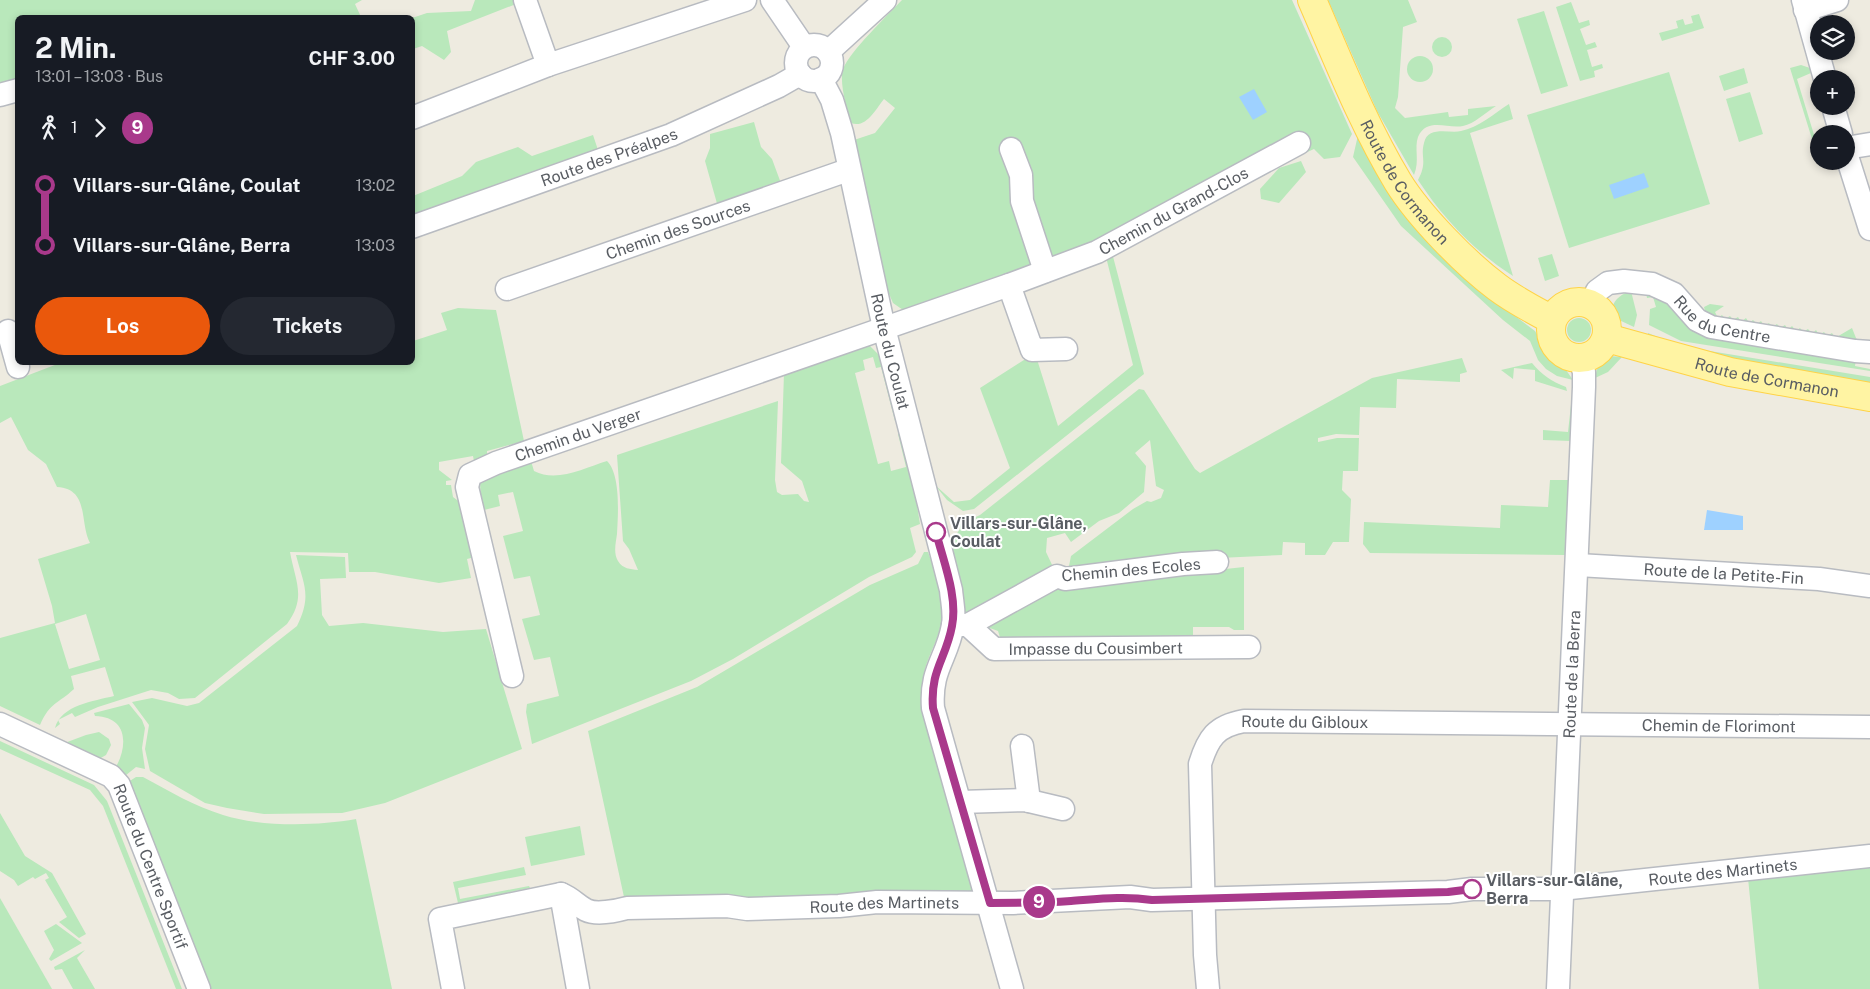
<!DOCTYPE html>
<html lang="de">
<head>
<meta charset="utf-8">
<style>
	:root { --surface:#171b24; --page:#242831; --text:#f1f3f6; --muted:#9ea1a6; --accent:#ea580c }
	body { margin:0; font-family:"Public Sans",sans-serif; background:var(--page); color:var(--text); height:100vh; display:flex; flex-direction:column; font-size:19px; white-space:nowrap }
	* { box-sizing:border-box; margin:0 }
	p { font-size:16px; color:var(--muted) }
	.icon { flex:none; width:28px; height:28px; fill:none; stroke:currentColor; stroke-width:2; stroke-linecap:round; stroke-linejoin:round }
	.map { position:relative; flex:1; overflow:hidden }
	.details { position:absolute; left:15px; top:15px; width:400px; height:350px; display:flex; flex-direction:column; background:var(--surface); border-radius:8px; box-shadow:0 2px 8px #0003 }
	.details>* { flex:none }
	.badge { padding:0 10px; border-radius:16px; font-size:18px; line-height:32px }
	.tools { position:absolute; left:1810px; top:15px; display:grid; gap:10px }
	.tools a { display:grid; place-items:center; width:45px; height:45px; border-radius:50%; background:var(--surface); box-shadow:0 2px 8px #0003; font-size:25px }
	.map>.badge { position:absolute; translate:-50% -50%; box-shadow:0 0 0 2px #fff }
	.legs { display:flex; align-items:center; gap:8px; height:55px; padding:0 20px; font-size:16px }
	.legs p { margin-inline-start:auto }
	.overview { display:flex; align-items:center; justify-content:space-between; height:85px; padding:0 20px }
	h1 { font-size:28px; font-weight:700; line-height:38px }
	.primary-button { display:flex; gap:10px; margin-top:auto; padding:10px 20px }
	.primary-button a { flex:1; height:58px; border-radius:30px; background:var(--accent); color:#fff; font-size:20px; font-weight:700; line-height:58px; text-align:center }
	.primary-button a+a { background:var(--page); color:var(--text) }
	ul { padding:0 20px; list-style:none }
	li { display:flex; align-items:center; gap:18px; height:60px; font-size:19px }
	li i { display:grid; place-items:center; width:8px; height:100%; margin:0 6px; background:currentColor }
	li i::after { content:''; width:12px; height:12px; margin:-6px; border:4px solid; border-radius:50%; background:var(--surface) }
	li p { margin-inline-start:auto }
	li:first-child i { background:linear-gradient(#0000 50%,currentColor 0) }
	li:last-child i { background:linear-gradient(currentColor 50%,#0000 0) }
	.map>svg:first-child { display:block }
	.green { fill:#b9e8bb; fill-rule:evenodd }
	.water { fill:#9ed1ff }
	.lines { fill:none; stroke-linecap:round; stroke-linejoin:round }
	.minor-casing { stroke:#b8bbc1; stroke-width:25 }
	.major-casing { stroke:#ffd347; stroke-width:30 }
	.minor { stroke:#fff; stroke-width:22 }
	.major { stroke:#fff4a3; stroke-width:28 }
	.line-1-casing { stroke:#fff; stroke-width:11 }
	.line-1 { stroke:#a9398b; stroke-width:8 }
	.stop-1-dot { fill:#fff; stroke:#a9398b; stroke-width:2.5 }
	.labels { text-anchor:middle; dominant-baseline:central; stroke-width:4; stroke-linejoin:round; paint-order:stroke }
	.street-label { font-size:16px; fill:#595d63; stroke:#fff }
	.stop-label { font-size:16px; font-weight:bold; fill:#595d63; stroke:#fff; text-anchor:start }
</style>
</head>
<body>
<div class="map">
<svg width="1870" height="989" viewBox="0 0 1870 989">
	<rect width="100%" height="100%" fill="#eeebe0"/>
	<g class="green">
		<polygon points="0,0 362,0 355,4 361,17 18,18 17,84 0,90"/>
		<polygon points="475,0 515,0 516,4 447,31 451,52 444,60 422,46 413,49 412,18 427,13 471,11"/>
		<path d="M 902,0 L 1292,0 L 1352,134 L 1340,157 L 1324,159 L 1314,149 L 1103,245 L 903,310 L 893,303 L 886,287 L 854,140 L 875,133 L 895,108 L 884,99 C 876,109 866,129 851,123 C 847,111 839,82 843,69 C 850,51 888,15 902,0 Z"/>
		<path d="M 1328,0 L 1408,0 L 1417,22 L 1403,27 L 1398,97 L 1395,108 L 1405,118 L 1448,112 L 1449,117 L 1468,115 L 1468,109 L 1496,106 C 1486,112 1474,124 1463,126 C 1447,129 1427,117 1418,137 C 1414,148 1420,161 1414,175 L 1377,111 Z"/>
		<polygon points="1571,2 1579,23 1589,20 1590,25 1580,29 1586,45 1595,42 1597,47 1587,50 1592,67 1602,64 1603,68 1594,71 1595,77 1580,81 1556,7"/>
		<polygon points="1544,11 1568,86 1541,94 1517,19"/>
		<polygon points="1699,14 1704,28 1662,41 1659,33 1678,28 1676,21 1683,19 1685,25 1693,23 1691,16"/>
		<circle cx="1442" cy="47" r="10"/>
		<circle cx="1420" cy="69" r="13"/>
		<polygon points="1801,65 1810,68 1811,73 1797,79 1815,138 1812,139 1790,68"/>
		<polygon points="1744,68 1748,83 1724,91 1719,76"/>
		<polygon points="1669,72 1710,204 1569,248 1527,115"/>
		<polygon points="1750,92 1763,134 1739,142 1726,99"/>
		<path d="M 1509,104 L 1513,119 L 1470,133 L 1513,276 C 1474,251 1443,218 1418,180 C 1428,161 1420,158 1424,143 C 1428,125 1450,134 1461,131 C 1478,128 1495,113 1509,104 Z"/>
		<polygon points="754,122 761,147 772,159 782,186 718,207 705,161 710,148 710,134"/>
		<polygon points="593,135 599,153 413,219 413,196 462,176 476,162 518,147 532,156"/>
		<polygon points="1358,135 1506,309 1535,331 1548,353 1566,370 1573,380 1557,376 1546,369 1538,360 1530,341 1503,320 1401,226 1353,157"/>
		<polygon points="1301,161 1306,172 1279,203 1261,199 1260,189 1279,168"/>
		<polygon points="1111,249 1144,374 974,509 963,511 947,500 935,485 954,502 970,500 1010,468 980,388 1035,353 1058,426 1133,365 1105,253"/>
		<polygon points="1552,254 1559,276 1545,281 1538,258"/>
		<path d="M 1631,291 L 1637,315 L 1634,327 L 1619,320 L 1612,308 C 1615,298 1622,294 1631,291 Z"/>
		<polygon points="1646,292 1660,297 1690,329 1703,333 1856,359 1855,366 1870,369 1870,371 1681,341 1649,325 1650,309 1656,307 1653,297 1647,298"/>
		<polygon points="1710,304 1724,306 1715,312 1718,318 1722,315 1725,319 1730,316 1733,320 1738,317 1741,322 1746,318 1749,323 1753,320 1757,324 1761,321 1764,326 1769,323 1772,327 1777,324 1780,328 1785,325 1788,330 1792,326 1796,331 1800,328 1803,332 1808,329 1812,334 1816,330 1819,335 1824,332 1827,336 1832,333 1835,338 1852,328 1858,343 1717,319 1705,311 1704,307"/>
		<path d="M 458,308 L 496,310 L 524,441 L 487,451 L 487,456 L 474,461 L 473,456 L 439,462 L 439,470 L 452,480 L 446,481 L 446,485 L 451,485 L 453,497 L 461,503 L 479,556 L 467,559 L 471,578 L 439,583 L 375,572 L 349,572 L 348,553 L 290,552 C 295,581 307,597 287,624 L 195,698 L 179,699 L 168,693 L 151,690 L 98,707 L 75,717 L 72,713 L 58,720 L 60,724 L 55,728 C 61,705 94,701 114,696 L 105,667 L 71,676 L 74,689 C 58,704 50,702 40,725 L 0,706 L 0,638 L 55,623 L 52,606 L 38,559 L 90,543 C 79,522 90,489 57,487 L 46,464 L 28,450 L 11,417 L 0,423 L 0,386 L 60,363 L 412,362 L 413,341 L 447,330 L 441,313 ZM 86,614 L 100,660 L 69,669 L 55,624 Z"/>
		<circle cx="1579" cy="330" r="12"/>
		<polygon points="1648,333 1679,346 1870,377 1870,389 1675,347 1648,335"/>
		<path d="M 862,346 L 870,346 L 880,356 L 897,421 L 895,421 L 881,367 L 876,368 L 873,357 L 863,360 L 865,370 L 855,373 L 878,464 L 889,461 L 891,471 L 906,467 L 898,434 L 900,433 L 914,487 L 920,524 L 910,528 L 916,552 L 912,557 L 869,577 L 733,659 L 691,681 L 532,744 L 526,712 L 527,704 L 559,696 L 550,657 L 534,660 L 522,619 L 540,615 L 530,576 L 514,579 L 503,536 L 523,531 L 513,492 L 498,495 L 500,506 L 484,510 L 481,505 L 480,482 L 485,477 L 531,461 L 534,471 C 557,483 584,468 607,461 C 621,475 618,515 617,534 C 616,542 613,553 618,561 C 623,569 630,569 638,570 L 629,549 L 623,541 L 617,455 L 778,401 L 775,480 L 777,492 L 782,495 L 798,494 L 804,501 L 809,502 L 802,481 L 781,463 L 784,373 Z"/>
		<path d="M 1609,356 L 1622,357 L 1608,372 L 1595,378 C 1597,367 1599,362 1609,356 Z"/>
		<polygon points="1462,358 1467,372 1460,374 1460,382 1397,379 1396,408 1360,407 1359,435 1336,434 1318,438 1318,442 1337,438 1359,438 1358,471 1343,471 1342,490 1351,499 1349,542 1333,542 1325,555 1305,555 1305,543 1283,542 1282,555 1219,558 1067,576 1071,556 1133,509 1147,501 1151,502 1161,498 1164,490 1156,486 1150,440 1135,453 1146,466 1144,492 1119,513 1099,521 1071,542 1065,533 1047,538 1046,552 1054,569 965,614 952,547 953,539 960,529 960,518 969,520 980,515 1139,389 1144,390 1195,469 1200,473 1372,378"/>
		<path d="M 1532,363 C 1542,375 1551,381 1566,387 L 1567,391 L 1535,381 L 1535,370 L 1514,368 L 1513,379 L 1501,370 Z"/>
		<polygon points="1571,405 1573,405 1571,441 1543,440 1543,430 1568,432"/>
		<polygon points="1550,480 1569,480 1565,555 1370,553 1363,544 1364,522 1500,528 1501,505 1548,507"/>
		<path d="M 924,552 L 928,552 C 935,571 943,596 942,616 C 941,635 930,651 925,669 C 923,678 924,690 923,700 L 975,897 L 624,897 L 588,731 L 697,687 L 870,585 L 918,564 Z"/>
		<path d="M 296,555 L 345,557 L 346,578 L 320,579 L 322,615 L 329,626 L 363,623 L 443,632 L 486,629 L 522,749 L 385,803 L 342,813 L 264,814 L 227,808 L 205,803 L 150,771 L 145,749 L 149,725 L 132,702 L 152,698 L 187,706 L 199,703 L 297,626 C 312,595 304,586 296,555 Z"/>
		<polygon points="1244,567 1244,630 1234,630 1229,627 1193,627 1193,638 1002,644 998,631 987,627 1047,592 1068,586"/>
		<path d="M 129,704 L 142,720 L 145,728 L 142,748 L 145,769 L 136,767 L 120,780 L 113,772 C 128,749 130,717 95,716 L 94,713 Z"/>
		<polygon points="99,732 109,739 111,745 106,755 99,759 62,744 86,735"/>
		<polygon points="0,741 94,785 107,801 182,989 176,989 103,806 90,790 0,749"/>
		<path d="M 136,777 L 143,777 C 169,791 194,806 223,815 C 261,827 317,826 356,819 L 392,989 L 207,989 L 125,784 Z"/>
		<polygon points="0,813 25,856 52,873 86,934 79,938 59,922 67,917 45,880 49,878 46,873 35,879 33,877 18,886 14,880 0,871"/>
		<polygon points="580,826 585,855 531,866 525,837"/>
		<polygon points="1870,865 1870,989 1759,989 1748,878"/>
		<polygon points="524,867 526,875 458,888 460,899 529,886 530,888 458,903 453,882"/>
		<polygon points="0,898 52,989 0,989"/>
		<polygon points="56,924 82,943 51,961 49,959 54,950 44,931"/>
		<polygon points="85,950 77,958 95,989 73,989 62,969 55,970 54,967"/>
	</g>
	<g class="water">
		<polygon points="1254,89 1267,112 1253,120 1239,97"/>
		<polygon points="1644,173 1649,187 1614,199 1609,185"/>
		<polygon points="1707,510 1743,516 1743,530 1704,530"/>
	</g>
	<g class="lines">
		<defs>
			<g id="minor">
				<polyline points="525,0 548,65 745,0"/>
				<polyline points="772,0 804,47"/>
				<polyline points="1803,0 1825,79"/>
				<polyline points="1805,10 1837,0"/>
				<circle cx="814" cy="63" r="18"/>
				<polyline points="828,52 885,0"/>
				<path id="s1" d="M 821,79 L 832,100 L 842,133 L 884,328 L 951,590 C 952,602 955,613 953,625 C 947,659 930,669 933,708 L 1012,989"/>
				<polyline points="0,95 18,90"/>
				<polyline points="1833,106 1841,134"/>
				<polyline points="412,118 548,65"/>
				<polyline points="1846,148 1870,144"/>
				<polyline points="1011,149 1021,175 1022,201 1045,271"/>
				<polyline points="1846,153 1870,229"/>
				<path id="s2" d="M 412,227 L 671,135 L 779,86 L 800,74"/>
				<polyline points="1009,285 1032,350 1066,349"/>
				<path id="s3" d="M 507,289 L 848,170"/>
				<path id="s4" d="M 1591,304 L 1597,291 L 1608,283 L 1624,281 L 1652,284 L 1674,294 L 1697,320 L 1711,327 L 1855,351 L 1870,352"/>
				<polyline points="8,331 18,367"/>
				<path id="s5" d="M 1578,565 L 1819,579 L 1870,586"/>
				<path id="s6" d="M 953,625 L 968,625 L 994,649 L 1249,647"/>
				<polyline points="968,625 1057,576 1065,579 1183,564 1217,562"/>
				<path id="s7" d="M 512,676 L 467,487 L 470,475 L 496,463 L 1009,285 L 1097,252 L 1299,143"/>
				<path id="s8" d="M 0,724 L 111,776 L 119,785 L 199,989"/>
				<polyline points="1022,746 1029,801"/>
				<polyline points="960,802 1025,800 1063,809"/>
				<polyline points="561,894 578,989"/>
				<path id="s9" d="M 453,989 L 440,919 L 561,894 C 573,899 576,905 586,910 C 596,915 616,911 627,908 L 727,906 L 747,909 L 839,906 L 877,902 L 1013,903 L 1130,897 L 1152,900 L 1448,892 L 1472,889 L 1561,889 L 1870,856"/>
				<path id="s10" d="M 1208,989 L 1205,955 L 1200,764 C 1208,738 1216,726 1244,721 L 1870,727"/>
				<path id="s11" d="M 1558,989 L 1584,387 L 1584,372 L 1580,359"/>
			</g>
			<g id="major">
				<path id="s12" d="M 1312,0 C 1339,62 1363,124 1398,182 C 1419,216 1465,263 1497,287 C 1514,300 1534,310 1552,320"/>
				<circle cx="1579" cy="330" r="28"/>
				<path id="s13" d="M 1607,338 L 1730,372 L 1870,397"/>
			</g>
		</defs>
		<use href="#minor" class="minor-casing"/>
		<use href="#major" class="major-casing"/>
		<use href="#minor" class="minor"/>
		<use href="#major" class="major"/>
	</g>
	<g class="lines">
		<defs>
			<path id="line-1" d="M 936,532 C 943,561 958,596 952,626 C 946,659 930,670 933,708 L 990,903 C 1017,903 1044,903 1071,901 C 1099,899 1124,896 1152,900 L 1448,892 L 1472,889"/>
		</defs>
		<use href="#line-1" class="line-1-casing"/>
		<use href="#line-1" class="line-1"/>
	</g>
	<g class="stop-1-dot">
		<circle cx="936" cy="532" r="9"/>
		<circle cx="1472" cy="889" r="9"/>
	</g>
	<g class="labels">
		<g class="street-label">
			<text stroke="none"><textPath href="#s2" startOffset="209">Route des Préalpes</textPath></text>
			<text stroke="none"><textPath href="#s12" startOffset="205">Route de Cormanon</textPath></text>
			<text stroke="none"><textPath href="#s7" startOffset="959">Chemin du Grand-Clos</textPath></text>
			<text stroke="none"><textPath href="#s3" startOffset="181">Chemin des Sources</textPath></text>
			<text stroke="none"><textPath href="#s4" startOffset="154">Rue du Centre</textPath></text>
			<text stroke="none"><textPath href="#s1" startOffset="282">Route du Coulat</textPath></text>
			<text stroke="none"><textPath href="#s13" startOffset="165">Route de Cormanon</textPath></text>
			<text stroke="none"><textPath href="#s7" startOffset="322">Chemin du Verger</textPath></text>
			<text transform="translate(1131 570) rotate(-5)">Chemin des Ecoles</text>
			<text stroke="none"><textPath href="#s5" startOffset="146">Route de la Petite-Fin</textPath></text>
			<text stroke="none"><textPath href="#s6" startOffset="152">Impasse du Cousimbert</textPath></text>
			<text stroke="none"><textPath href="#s11" startOffset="315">Route de la Berra</textPath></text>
			<text stroke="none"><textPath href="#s10" startOffset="352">Route du Gibloux</textPath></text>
			<text stroke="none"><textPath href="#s10" startOffset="766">Chemin de Florimont</textPath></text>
			<text stroke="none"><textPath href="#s8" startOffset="222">Route du Centre Sportif</textPath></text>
			<text stroke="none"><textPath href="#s9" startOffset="1364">Route des Martinets</textPath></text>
			<text stroke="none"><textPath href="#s9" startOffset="524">Route des Martinets</textPath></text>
		</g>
		<g class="stop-label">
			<text x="950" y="523">Villars-sur-Glâne,<tspan x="950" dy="18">Coulat</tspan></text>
			<text x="1486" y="880">Villars-sur-Glâne,<tspan x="1486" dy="18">Berra</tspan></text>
		</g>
	</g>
</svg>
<div class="tools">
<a><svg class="icon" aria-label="layers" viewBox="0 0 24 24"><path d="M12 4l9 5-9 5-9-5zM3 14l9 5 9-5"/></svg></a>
<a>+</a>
<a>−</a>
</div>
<b class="badge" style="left:1039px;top:902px;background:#a9398b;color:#fff">9</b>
<section class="details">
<div class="overview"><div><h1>2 Min.</h1><p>13:01 – 13:03 · Bus</p></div><b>CHF 3.00</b></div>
<div class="legs"><svg class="icon" aria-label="walk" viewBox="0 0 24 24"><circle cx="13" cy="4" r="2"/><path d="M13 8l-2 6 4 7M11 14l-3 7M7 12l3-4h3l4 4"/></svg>1<svg class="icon" aria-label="forward" viewBox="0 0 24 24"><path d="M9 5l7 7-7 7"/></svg><b class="badge" style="background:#a9398b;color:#fff">9</b></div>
<ul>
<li><i style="color:#a9398b"></i><b>Villars-sur-Glâne, Coulat</b><p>13:02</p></li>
<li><i style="color:#a9398b"></i><b>Villars-sur-Glâne, Berra</b><p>13:03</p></li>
</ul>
<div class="primary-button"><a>Los</a><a>Tickets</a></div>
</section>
</div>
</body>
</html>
